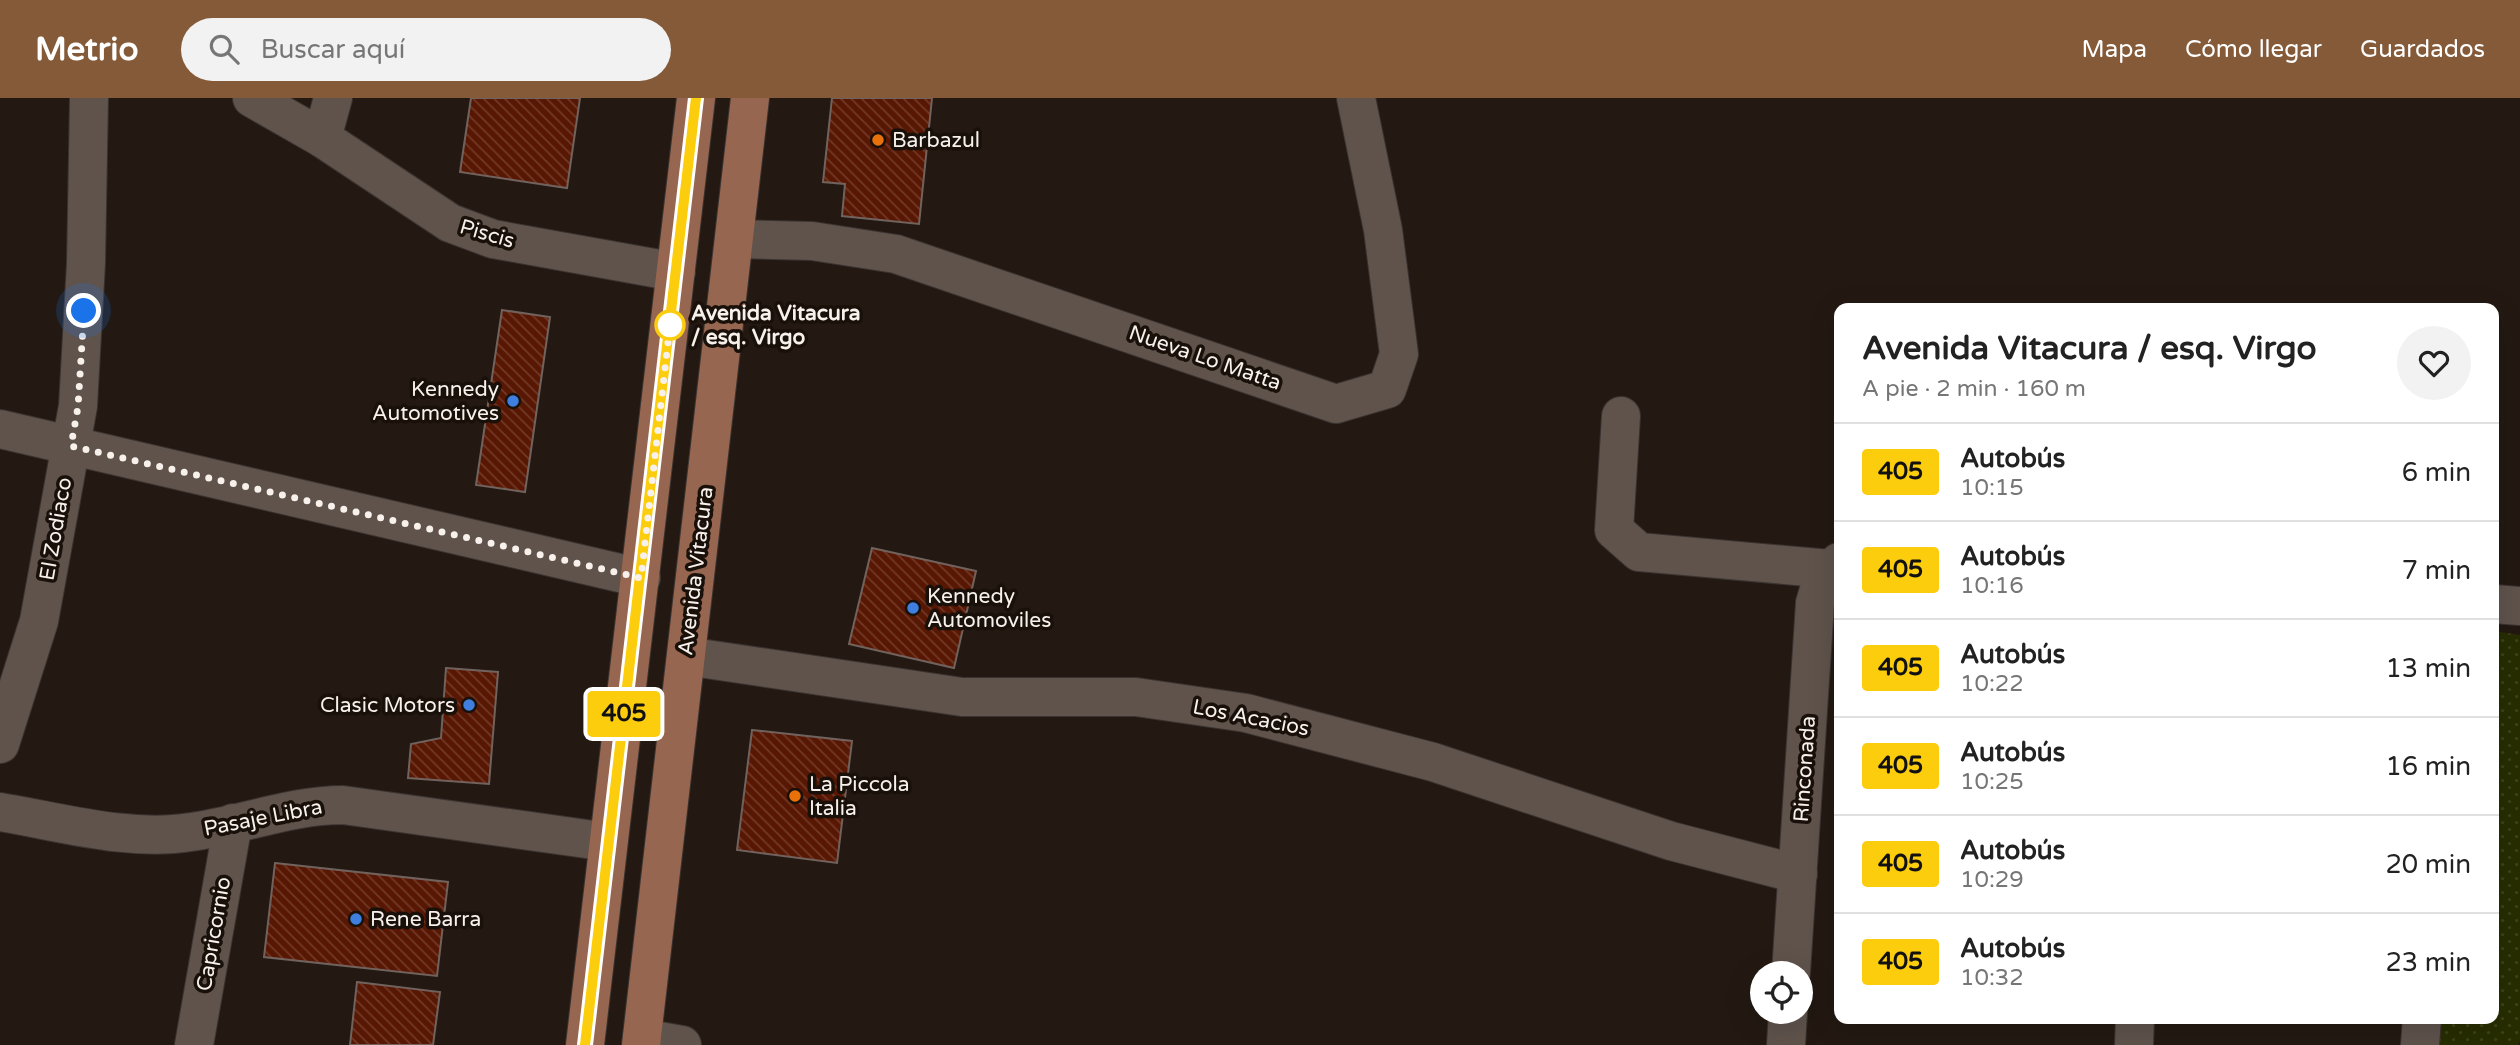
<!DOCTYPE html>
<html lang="es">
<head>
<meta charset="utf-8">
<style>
	:root { --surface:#fff; --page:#f2f2f2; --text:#222; --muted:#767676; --line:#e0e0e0; --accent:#845a38 }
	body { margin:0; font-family:"Varela Round",sans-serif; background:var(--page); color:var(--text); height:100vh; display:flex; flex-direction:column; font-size:26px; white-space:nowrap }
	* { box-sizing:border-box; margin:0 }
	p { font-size:23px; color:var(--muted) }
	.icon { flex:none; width:38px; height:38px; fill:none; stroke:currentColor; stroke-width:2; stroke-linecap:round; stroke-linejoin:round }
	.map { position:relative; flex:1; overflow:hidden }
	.sheet { position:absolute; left:1834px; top:205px; width:665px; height:721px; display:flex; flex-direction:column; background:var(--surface); border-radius:14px; box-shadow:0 7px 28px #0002 }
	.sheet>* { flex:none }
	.badge { padding:0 14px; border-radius:5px; font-size:24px; line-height:46px }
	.controls { position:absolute; left:1750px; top:863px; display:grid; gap:14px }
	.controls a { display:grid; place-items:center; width:63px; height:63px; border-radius:50%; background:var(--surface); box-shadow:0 7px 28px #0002; font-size:35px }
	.you { position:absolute; width:35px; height:35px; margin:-18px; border:5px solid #fff; border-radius:50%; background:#1a73e8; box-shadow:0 0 0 10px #1a73e833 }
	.map>.badge { position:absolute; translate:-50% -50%; box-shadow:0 0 0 4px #fff }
	.round { display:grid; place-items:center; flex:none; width:74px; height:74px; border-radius:37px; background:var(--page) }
	.head { display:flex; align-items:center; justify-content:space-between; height:119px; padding:0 28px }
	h1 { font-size:33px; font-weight:800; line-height:52px }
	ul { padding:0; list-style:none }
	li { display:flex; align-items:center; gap:21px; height:98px; padding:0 28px; border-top:2px solid var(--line) }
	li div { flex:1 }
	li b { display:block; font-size:26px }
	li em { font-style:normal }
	li .badge { min-width:77px; font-weight:700; text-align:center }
	header { display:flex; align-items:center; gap:42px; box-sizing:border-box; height:98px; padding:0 35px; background:var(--accent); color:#fff }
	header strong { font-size:33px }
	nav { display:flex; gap:38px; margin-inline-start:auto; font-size:24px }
	.search { width:490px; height:63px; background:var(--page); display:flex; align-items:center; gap:18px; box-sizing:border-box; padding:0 24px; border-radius:38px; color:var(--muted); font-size:26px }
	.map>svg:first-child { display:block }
	.grass { fill:url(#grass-dots) }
	.building { fill:url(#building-back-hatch); stroke:#71625e; stroke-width:2 }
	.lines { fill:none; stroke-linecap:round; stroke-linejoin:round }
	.minor-casing { stroke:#3b3331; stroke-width:40 }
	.major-casing { stroke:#3b3331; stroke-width:40 }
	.minor { stroke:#5f534c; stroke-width:38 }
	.major { stroke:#976650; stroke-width:38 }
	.line-casing { stroke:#fff; stroke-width:16 }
	.line { stroke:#fccd0d; stroke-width:10 }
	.walk { stroke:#f7f0eb; stroke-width:7; stroke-dasharray:0 12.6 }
	.food-dot { fill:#e8710a; stroke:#19100a; stroke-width:2.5 }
	.stop-dot { fill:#fff; stroke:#fccd0d; stroke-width:3.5 }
	.shop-dot { fill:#3f7fe0; stroke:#19100a; stroke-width:2.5 }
	.labels { text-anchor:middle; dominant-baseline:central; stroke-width:7; stroke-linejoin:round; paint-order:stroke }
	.poi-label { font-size:21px; fill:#f7f0eb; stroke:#19100a; text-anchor:start }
	.street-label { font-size:21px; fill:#f7f0eb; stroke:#19100a }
	.stop-label { font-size:21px; font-weight:bold; fill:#f7f0eb; stroke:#19100a; text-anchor:start }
</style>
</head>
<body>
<header>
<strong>Metrio</strong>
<div class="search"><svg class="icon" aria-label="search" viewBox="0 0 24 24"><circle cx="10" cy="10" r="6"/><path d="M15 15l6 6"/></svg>Buscar aquí</div>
<nav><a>Mapa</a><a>Cómo llegar</a><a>Guardados</a></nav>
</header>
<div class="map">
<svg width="2520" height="947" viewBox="0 0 2520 947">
	<defs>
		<pattern id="grass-dots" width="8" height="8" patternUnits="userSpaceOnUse" patternTransform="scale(1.75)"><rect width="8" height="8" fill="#272d00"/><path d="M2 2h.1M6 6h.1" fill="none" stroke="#3c4219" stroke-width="1.8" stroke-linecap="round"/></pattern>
		<pattern id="building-back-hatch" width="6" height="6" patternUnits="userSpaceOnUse" patternTransform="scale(1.75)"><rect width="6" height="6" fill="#581702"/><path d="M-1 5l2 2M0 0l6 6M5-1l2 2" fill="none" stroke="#713927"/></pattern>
	</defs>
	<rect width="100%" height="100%" fill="#231912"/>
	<polygon class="grass" points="2494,533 2520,537 2520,943 2518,947 2432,947 2435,921 2494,920"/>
	<g class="building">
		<polygon points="471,0 580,0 567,90 460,74"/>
		<polygon points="832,0 932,0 919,126 842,118 845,86 823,84"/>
		<polygon points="502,212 550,219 525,394 476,387"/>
		<polygon points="872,450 976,473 954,570 849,546"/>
		<polygon points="446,570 498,574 489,686 408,680 411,646 441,640"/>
		<polygon points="752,632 852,643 837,765 737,752"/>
		<polygon points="275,765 448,784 437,878 264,859"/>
		<polygon points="357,884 440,894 433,947 350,947"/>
	</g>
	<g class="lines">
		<defs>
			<g id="minor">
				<polyline points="252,0 322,40 333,0"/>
				<polyline points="322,40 450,125 493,141 676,174"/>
				<polyline points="734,141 812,143 896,156 1336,306 1387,291 1399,256 1383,132 1356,0"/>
				<polyline points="1621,318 1614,432 1639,454 1830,471"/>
				<polyline points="0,331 641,480"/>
				<polyline points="2494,506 2520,508"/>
				<polyline points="686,558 962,599 1136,599 1246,615 1433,664 1671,743 1798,776"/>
				<polyline points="0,646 39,523 78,308 86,165 89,0"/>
				<path d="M 0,714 C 61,724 129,744 191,734 C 243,727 291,707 343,707 L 608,744"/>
				<polyline points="1791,875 1815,505 1822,481 1839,464"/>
				<polyline points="642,940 682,947"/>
				<polyline points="194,947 233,725"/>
				<polyline points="1786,947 1788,914"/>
				<polyline points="2134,947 2135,920"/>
				<polyline points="2420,947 2422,920"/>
			</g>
			<g id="major">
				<polyline points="585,947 696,0"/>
				<polyline points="641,947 750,0"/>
			</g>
		</defs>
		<use href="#minor" class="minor-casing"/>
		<use href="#major" class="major-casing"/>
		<use href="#minor" class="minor"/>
		<use href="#major" class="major"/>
	</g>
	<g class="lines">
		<defs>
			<polyline id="line" points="585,947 696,0"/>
		</defs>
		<use href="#line" class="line-casing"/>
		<use href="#line" class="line"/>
		<polyline class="walk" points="84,213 78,309 71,348 641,480 670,227"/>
	</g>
	<g class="food-dot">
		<circle cx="878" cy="42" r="7"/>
		<circle cx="795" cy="698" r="7"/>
	</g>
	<circle class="stop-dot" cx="670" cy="227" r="14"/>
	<g class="shop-dot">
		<circle cx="513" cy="303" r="7"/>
		<circle cx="913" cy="510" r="7"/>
		<circle cx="469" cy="607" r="7"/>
		<circle cx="356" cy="821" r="7"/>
	</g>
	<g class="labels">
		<g class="poi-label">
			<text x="892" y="42">Barbazul</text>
			<text x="499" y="291" text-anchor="end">Kennedy<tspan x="499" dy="24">Automotives</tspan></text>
			<text x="927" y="498">Kennedy<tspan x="927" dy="24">Automoviles</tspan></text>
			<text x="455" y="607" text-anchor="end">Clasic Motors</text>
			<text x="809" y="686">La Piccola<tspan x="809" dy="24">Italia</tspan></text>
			<text x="370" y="821">Rene Barra</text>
		</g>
		<g class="street-label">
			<text transform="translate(487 136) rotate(16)">Piscis</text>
			<text transform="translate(1205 260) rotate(19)">Nueva Lo Matta</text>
			<text transform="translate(56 431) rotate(-80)">El Zodiaco</text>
			<text transform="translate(696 473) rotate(-83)">Avenida Vitacura</text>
			<text transform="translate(1251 620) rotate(11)">Los Acacios</text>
			<text transform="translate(1805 671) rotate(-86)">Rinconada</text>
			<text transform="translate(263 720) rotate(-11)">Pasaje Libra</text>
			<text transform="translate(214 836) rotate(-80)">Capricornio</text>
		</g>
		<g class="stop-label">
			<text x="691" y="215">Avenida Vitacura<tspan x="691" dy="24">/ esq. Virgo</tspan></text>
		</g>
	</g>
</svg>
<div class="controls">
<a><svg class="icon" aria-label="locate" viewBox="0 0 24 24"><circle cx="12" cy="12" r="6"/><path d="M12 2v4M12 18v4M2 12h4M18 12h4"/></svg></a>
</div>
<div class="you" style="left:84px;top:213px"></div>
<b class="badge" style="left:624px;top:616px;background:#fccd0d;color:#111">405</b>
<section class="sheet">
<div class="head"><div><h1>Avenida Vitacura / esq. Virgo</h1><p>A pie · 2 min · 160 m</p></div><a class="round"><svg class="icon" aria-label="heart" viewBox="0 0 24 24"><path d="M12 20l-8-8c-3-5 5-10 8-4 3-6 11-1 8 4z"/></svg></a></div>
<ul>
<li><span class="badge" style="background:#fccd0d;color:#111">405</span><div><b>Autobús</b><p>10:15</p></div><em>6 min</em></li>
<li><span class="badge" style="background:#fccd0d;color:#111">405</span><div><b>Autobús</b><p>10:16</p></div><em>7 min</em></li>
<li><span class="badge" style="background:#fccd0d;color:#111">405</span><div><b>Autobús</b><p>10:22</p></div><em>13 min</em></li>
<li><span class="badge" style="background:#fccd0d;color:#111">405</span><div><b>Autobús</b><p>10:25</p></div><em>16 min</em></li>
<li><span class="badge" style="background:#fccd0d;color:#111">405</span><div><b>Autobús</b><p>10:29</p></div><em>20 min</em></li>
<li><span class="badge" style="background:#fccd0d;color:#111">405</span><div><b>Autobús</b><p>10:32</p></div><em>23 min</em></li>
</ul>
</section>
</div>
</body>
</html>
